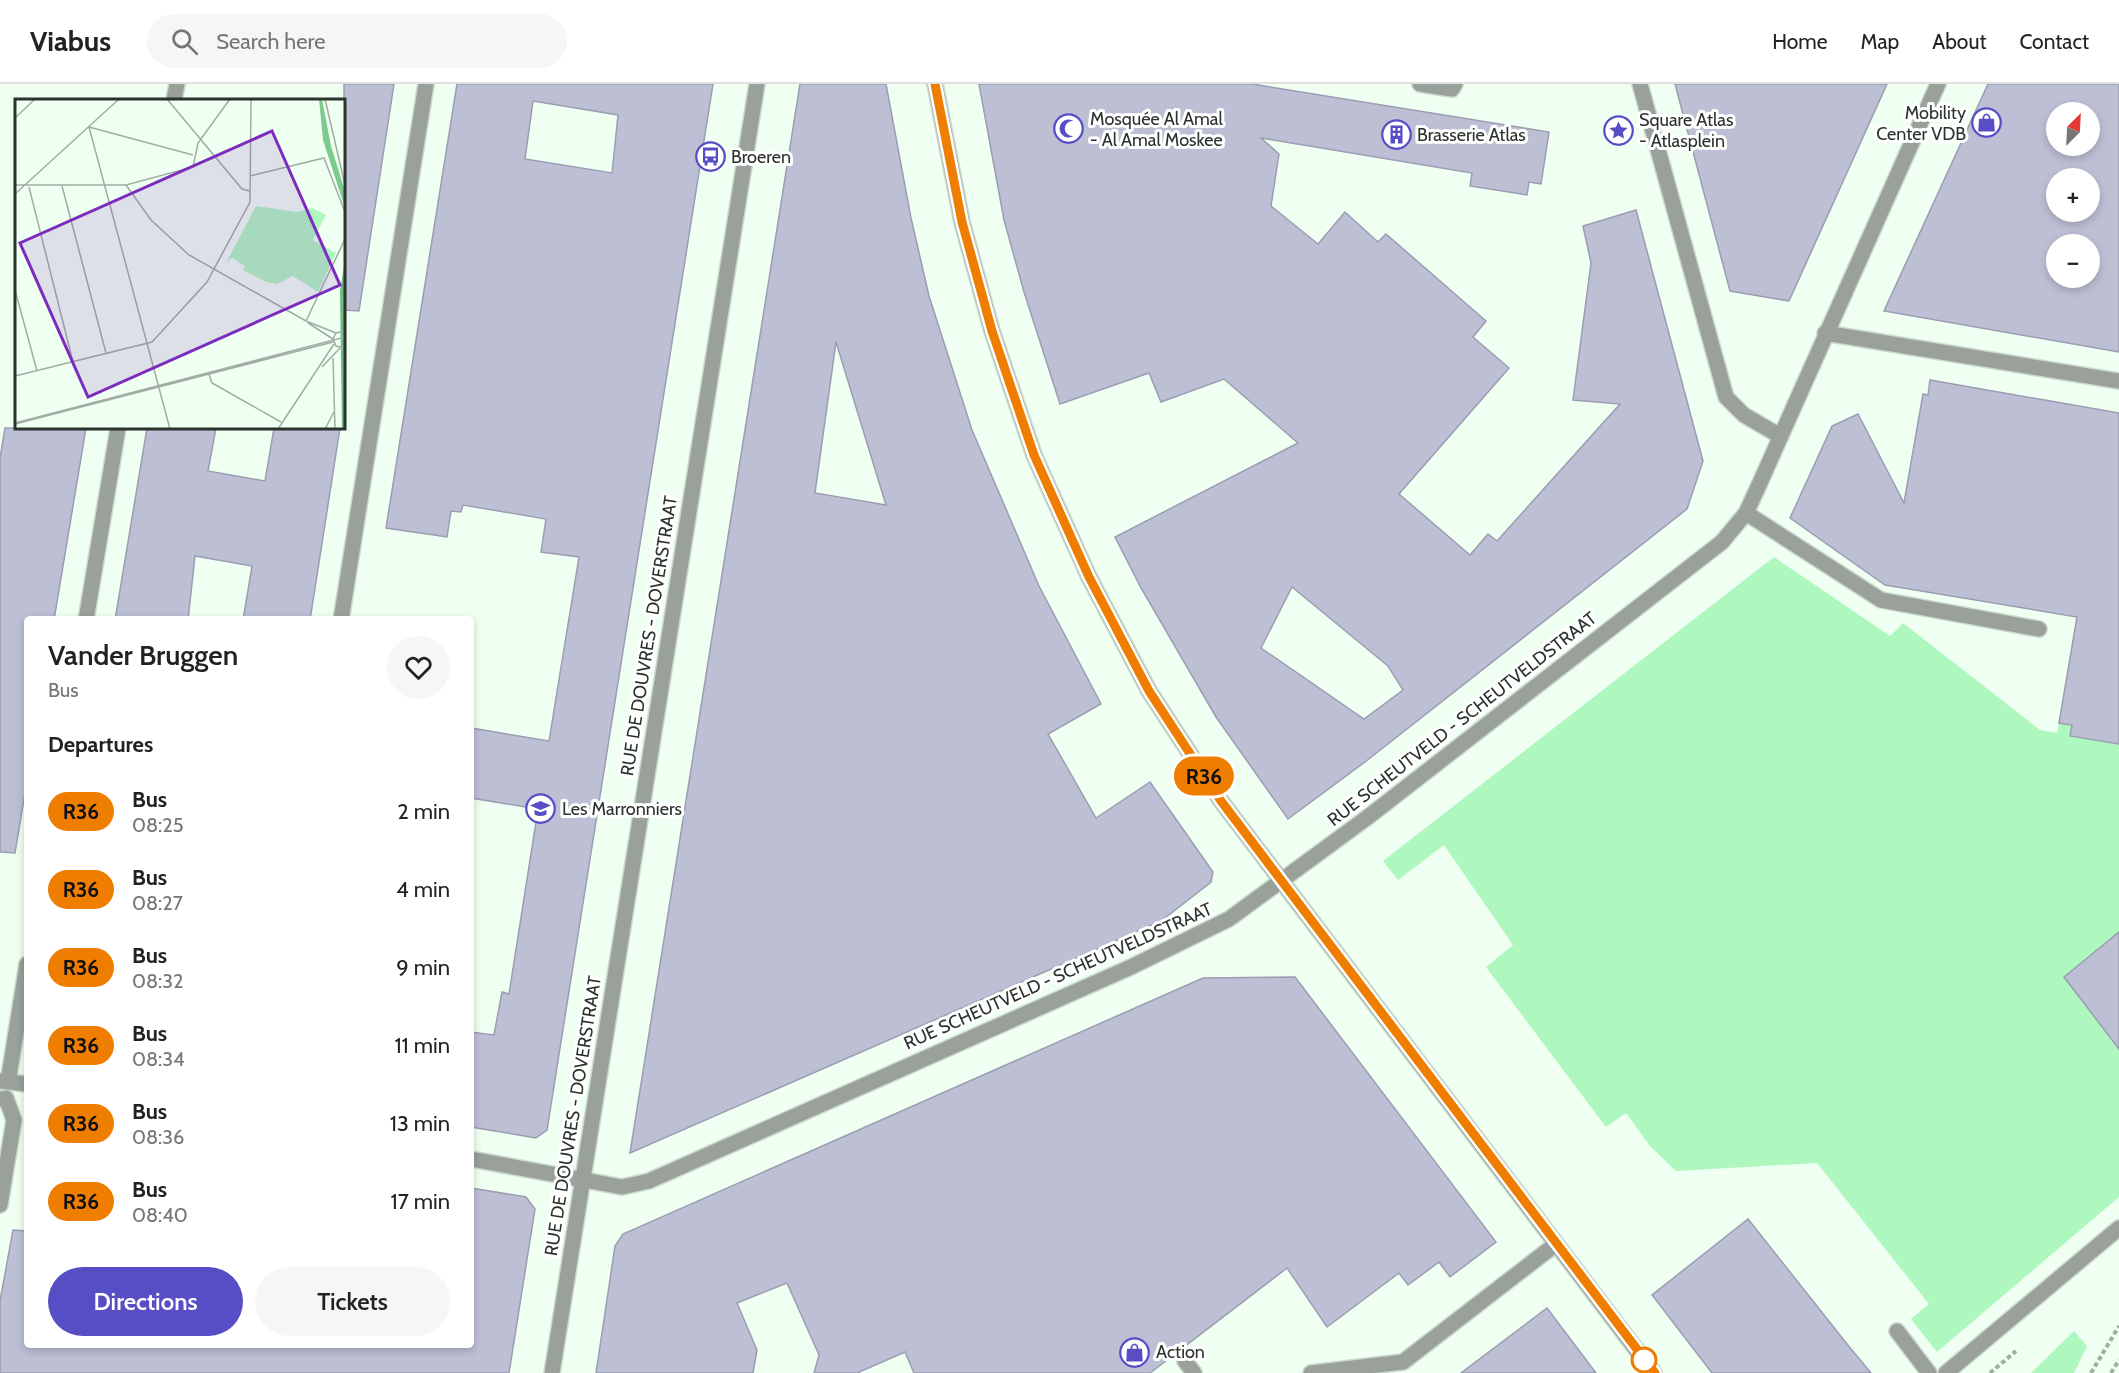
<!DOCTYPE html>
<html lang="en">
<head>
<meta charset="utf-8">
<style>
	:root { --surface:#fff; --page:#f6f6f6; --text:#222; --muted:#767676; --line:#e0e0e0; --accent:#574ec6 }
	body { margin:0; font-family:Cabin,sans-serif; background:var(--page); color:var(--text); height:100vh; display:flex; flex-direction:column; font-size:22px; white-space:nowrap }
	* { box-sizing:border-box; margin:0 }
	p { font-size:20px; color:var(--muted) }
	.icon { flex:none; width:33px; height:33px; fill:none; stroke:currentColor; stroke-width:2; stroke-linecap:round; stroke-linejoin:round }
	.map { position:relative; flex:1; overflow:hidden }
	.sheet { position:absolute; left:24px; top:532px; width:450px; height:732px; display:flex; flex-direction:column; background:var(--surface); border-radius:6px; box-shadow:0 3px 9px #0003 }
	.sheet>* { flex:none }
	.badge { padding:0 12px; border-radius:20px; font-size:21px; line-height:39px }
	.needle { width:39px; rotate:24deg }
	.buttons { position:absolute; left:2046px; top:18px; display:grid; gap:12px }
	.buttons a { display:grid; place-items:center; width:54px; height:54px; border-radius:50%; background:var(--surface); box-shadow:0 3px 9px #0003; font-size:30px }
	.map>.badge { position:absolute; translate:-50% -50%; box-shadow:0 0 0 3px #fff }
	h2 { padding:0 24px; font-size:22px; line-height:54px }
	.round { display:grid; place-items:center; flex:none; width:63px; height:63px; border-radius:32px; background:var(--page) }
	.head { display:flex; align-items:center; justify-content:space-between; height:102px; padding:0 24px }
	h1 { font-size:28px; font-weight:600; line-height:45px }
	.button { display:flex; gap:12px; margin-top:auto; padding:12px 24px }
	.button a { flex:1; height:69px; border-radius:36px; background:var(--accent); color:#fff; font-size:24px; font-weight:600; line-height:69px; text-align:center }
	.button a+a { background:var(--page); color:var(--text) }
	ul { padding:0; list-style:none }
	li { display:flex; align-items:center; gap:18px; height:78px; padding:0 24px }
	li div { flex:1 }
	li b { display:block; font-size:22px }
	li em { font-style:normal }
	li .badge { min-width:66px; font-weight:700; text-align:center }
	header { display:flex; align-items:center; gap:36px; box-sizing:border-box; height:84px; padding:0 30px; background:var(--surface); border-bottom:2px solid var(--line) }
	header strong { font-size:28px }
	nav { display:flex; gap:33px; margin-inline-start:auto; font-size:21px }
	.search { width:420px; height:54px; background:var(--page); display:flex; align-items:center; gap:15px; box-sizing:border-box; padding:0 21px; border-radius:33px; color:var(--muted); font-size:22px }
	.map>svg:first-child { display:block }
	.green { fill:#aef7be }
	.building { fill:#bdbfd5; stroke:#9b9db2; stroke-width:1.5; fill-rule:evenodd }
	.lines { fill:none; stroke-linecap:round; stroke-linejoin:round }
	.service-casing { stroke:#ccdace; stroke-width:18 }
	.pedestrian-casing { stroke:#ccdace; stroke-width:18 }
	.minor-casing { stroke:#ccdace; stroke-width:18 }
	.tertiary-casing { stroke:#ccdace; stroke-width:18 }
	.path { stroke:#a0ada2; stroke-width:4; stroke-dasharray:4.5 3; stroke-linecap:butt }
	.service { stroke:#99a19a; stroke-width:15 }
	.pedestrian { stroke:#99a19a; stroke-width:15 }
	.minor { stroke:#99a19a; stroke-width:15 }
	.tertiary { stroke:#99a19a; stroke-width:15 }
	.line-casing { stroke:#fff; stroke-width:14 }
	.line { stroke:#ef7d00; stroke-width:9 }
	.stop-dot { fill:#fff; stroke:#ef7d00; stroke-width:3 }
	.labels { text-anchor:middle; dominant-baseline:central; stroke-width:6; stroke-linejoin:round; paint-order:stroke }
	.poi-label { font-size:18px; fill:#2b332d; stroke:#fff; text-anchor:start }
	.street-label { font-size:18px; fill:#2b332d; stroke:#fff }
	.inset-road { fill:none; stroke:#a1ada3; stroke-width:1.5 }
	.view { fill:#7b2cbf; fill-opacity:0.15; stroke:#7b2cbf; stroke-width:3 }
	.inset-edge { fill:none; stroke:#2b332d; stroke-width:3 }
</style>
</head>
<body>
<header>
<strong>Viabus</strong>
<div class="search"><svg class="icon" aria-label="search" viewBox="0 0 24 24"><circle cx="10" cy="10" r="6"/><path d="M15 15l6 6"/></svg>Search here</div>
<nav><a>Home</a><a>Map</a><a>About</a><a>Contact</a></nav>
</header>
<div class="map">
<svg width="2119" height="1289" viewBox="0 0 2119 1289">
	<rect width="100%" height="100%" fill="#effff1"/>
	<g class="green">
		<polygon points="1774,473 1890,552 1903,539 2040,646 2057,649 2059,639 2072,641 2070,651 2119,660 2119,848 2064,894 2119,965 2119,1113 1937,1268 1911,1235 1929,1220 1817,1079 1676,1087 1650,1062 1626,1029 1606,1043 1486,883 1513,861 1444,761 1398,796 1383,777"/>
		<polygon points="2074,1247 2087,1262 2074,1289 2031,1289"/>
	</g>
	<g class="building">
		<polygon points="344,0 394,0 359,227 344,226"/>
		<path d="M 457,0 L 713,0 L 547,1046 L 536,1054 L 471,1043 L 471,948 L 494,951 L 502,908 L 509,910 L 538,725 L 471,714 L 471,644 L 549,657 L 579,473 L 541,468 L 546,435 L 463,421 L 461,428 L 451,427 L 447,453 L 386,444 ZM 533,17 L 618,31 L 612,89 L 525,75 Z"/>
		<path d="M 800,0 L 886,0 L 911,134 L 929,212 L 972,346 L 1039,502 L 1101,620 L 1048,650 L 1096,734 L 1150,698 L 1213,788 L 1211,798 L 1161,837 L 630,1069 ZM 836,258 L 886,421 L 815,409 Z"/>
		<path d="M 979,0 L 1252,0 L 1549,48 L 1541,100 L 1529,98 L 1527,111 L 1470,102 L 1472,89 L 1261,54 L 1279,70 L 1271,122 L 1318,160 L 1345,128 L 1378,158 L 1386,150 L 1486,237 L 1473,253 L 1509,284 L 1399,410 L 1470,471 L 1488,450 L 1497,457 L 1620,320 L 1573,316 L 1591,179 L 1583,142 L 1636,126 L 1703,377 L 1687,425 L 1365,678 L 1288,735 L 1216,633 L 1141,504 L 1115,453 L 1298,359 L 1224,295 L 1161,318 L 1149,289 L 1060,320 L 1024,208 L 1004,136 ZM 1292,503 L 1388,582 L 1403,606 L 1364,635 L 1261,564 Z"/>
		<polygon points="1675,0 1887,0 1789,217 1730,207"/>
		<path d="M 1988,0 L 2119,0 L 2119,268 L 1884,227 ZM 2056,28 L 2090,28 L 2090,62 L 2056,62 ZM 2056,94 L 2090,94 L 2090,128 L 2056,128 ZM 2056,160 L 2090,160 L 2090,194 L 2056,194 Z"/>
		<polygon points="1930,296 2119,329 2119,660 2070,652 2072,641 2059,639 2077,533 1885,501 1790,434 1832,342 1858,330 1904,419 1923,310 1928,311"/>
		<polygon points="5,344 86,344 54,536 27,536 27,697 15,769 0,768 0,374"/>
		<polygon points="147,344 216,344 208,387 265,397 274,344 340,344 310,536 243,536 252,482 195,472 188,536 115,536"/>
		<polygon points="2119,848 2119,965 2064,893"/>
		<polygon points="1295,893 1496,1158 1450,1193 1439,1178 1408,1201 1399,1189 1327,1243 1287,1184 1150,1289 914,1289 905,1268 857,1289 814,1289 819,1271 787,1199 737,1219 757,1266 753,1289 596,1289 615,1162 623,1150 1203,894"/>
		<polygon points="471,1104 526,1113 535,1125 509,1289 0,1289 0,1217 13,1146 27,1147 27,1262 471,1262"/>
		<polygon points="1748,1135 1847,1260 1871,1289 1712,1289 1652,1211"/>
		<polygon points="1547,1224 1596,1289 1461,1289"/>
	</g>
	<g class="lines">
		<defs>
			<g id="service">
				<polyline points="1746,429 1881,516 2039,545"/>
				<polyline points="1897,1247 1929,1289"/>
				<polyline points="1185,1277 1194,1289"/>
				<polyline points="1311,1289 1403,1278 1556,1160"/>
			</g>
			<polyline id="pedestrian" points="0,1015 6,1014 14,1036 0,1121"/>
			<g id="minor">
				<polyline points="1420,0 1452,5 1455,0"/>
				<polyline points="1640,0 1726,313 1744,331 1780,352"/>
				<polyline points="174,16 177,0"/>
				<polyline points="1825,249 2119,297"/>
				<polyline points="86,536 118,344"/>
				<polyline points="341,536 426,0"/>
				<polyline points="0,997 27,1000"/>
				<polyline points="8,998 27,880"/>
				<polyline points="471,1075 622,1103 649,1097 1131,883 1229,835 1368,733 1722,458 1746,429 1759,401 1938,0"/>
			</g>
			<g id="tertiary">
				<polyline points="935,0 962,138 992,247 1034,371 1089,493 1149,607 1221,717 1654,1289"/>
				<polyline points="552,1289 757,0"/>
				<polyline points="1946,1289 2119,1144"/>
			</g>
		</defs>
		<use href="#service" class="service-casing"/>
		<use href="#pedestrian" class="pedestrian-casing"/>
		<use href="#minor" class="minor-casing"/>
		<use href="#tertiary" class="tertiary-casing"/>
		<g class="path">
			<polyline points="1990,1289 2016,1267"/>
			<polyline points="2091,1289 2119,1242"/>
			<polyline points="2111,1289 2119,1276"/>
		</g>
		<use href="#service" class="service"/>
		<use href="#pedestrian" class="pedestrian"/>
		<use href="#minor" class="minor"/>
		<use href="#tertiary" class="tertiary"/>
	</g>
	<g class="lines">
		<defs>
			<polyline id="line" points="935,0 962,138 992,247 1034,371 1089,493 1149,607 1221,717 1655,1289"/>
		</defs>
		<use href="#line" class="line-casing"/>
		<use href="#line" class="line"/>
	</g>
	<defs>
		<symbol id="shop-ring" viewBox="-11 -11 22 22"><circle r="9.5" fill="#fff" stroke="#574ec6" stroke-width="1.5"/><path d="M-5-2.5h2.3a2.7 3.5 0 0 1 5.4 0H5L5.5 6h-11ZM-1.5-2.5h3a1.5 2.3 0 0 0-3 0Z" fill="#574ec6"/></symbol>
		<symbol id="mosque-ring" viewBox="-11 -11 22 22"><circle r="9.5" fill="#fff" stroke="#574ec6" stroke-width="1.5"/><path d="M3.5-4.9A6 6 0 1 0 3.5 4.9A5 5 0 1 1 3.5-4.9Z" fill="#574ec6"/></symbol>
		<symbol id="sight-ring" viewBox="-11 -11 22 22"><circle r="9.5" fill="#fff" stroke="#574ec6" stroke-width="1.5"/><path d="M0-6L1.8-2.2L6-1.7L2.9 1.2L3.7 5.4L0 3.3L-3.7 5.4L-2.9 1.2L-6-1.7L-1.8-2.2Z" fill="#574ec6"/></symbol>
		<symbol id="building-ring" viewBox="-11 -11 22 22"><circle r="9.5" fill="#fff" stroke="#574ec6" stroke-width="1.5"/><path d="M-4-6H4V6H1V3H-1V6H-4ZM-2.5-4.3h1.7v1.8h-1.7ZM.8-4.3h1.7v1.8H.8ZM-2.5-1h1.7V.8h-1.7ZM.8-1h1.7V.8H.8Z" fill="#574ec6"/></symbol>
		<symbol id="bus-ring" viewBox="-11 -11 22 22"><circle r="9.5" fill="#fff" stroke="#574ec6" stroke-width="1.5"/><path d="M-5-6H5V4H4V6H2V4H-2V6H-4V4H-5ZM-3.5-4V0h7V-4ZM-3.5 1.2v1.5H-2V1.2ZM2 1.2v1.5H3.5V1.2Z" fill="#574ec6"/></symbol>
		<symbol id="school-ring" viewBox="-11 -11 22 22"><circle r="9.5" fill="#fff" stroke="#574ec6" stroke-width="1.5"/><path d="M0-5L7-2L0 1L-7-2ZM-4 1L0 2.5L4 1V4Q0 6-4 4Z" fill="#574ec6"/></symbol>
	</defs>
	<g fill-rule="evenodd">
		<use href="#shop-ring" x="1970" y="22" width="33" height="33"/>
		<use href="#mosque-ring" x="1052" y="28" width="33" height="33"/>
		<use href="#sight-ring" x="1602" y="30" width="33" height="33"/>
		<use href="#building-ring" x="1380" y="34" width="33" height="33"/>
		<use href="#bus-ring" x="694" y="56" width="33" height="33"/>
		<use href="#school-ring" x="524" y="708" width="33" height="33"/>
		<use href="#shop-ring" x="1118" y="1252" width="33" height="33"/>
	</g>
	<circle class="stop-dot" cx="1644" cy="1276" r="12"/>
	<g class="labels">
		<g class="poi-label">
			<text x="1966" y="29" text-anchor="end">Mobility<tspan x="1966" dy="21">Center VDB</tspan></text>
			<text x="1090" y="35">Mosquée Al Amal<tspan x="1090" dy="21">- Al Amal Moskee</tspan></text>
			<text x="1639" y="36">Square Atlas<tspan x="1639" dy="21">- Atlasplein</tspan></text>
			<text x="1417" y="51">Brasserie Atlas</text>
			<text x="731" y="73">Broeren</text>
			<text x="562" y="725">Les Marronniers</text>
			<text x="1156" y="1268">Action</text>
		</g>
		<g class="street-label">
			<text transform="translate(649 552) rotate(-81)">RUE DE DOUVRES - DOVERSTRAAT</text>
			<text transform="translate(1462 635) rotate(-38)">RUE SCHEUTVELD - SCHEUTVELDSTRAAT</text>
			<text transform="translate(1058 892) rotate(-24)">RUE SCHEUTVELD - SCHEUTVELDSTRAAT</text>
			<text transform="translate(573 1032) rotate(-81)">RUE DE DOUVRES - DOVERSTRAAT</text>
		</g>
	</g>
	<g transform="translate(15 15)">
		<rect width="330" height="330" fill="#effff1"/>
		<path d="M 241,107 L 282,113 L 297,109 L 311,116 L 298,141 L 321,154 L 303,193 L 278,177 L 262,185 L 251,183 L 228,171 L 230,167 L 217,159 L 211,164 Z" fill="#aef7be"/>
		<path d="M 304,0 L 307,0 L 316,47 L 330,92 L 330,109 L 308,41 Z" fill="#7dca8f"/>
		<path d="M 330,161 L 330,330 L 327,330 L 325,192 Z" fill="#6fbc81"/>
		<path class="inset-road" d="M 152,0 L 227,90 L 235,92M 310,0 L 330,86M 0,19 L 20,0M 74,28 L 155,330M 74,28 L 178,56M 235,77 L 309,59 L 330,113M 0,86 L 111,86 L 178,68 L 183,44 L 215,0M 111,86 L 136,121 L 174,156 L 291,222 L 321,234M 47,87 L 91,254M 14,88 L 58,263M 0,95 L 104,0M 0,191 L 22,272M 291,222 L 330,140M 293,224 L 318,240M 330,232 L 321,234 L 318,240 L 321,247 L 330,249M 318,259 L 320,330M 307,268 L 325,249M 194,275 L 197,284 L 266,323M 0,277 L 137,243 L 192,183 L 235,103 L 236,0M 0,324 L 330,238M 0,325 L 318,243M 263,330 L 319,245M 310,330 L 319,313"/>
		<path class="view" d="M 257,32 L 325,186 L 73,298 L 5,144 Z"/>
		<rect width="330" height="330" class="inset-edge"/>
	</g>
</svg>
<div class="buttons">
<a><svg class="needle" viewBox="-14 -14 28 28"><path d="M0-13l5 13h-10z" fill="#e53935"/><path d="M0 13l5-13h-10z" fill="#767676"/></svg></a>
<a>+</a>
<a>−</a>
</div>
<b class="badge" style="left:1204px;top:692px;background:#ef7d00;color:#111">R36</b>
<section class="sheet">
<div class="head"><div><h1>Vander Bruggen</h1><p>Bus</p></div><a class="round"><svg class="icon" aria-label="heart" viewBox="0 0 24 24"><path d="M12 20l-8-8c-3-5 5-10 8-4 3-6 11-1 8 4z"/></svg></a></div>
<h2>Departures</h2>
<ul>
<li><span class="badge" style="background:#ef7d00;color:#111">R36</span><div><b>Bus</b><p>08:25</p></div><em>2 min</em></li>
<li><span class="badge" style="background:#ef7d00;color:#111">R36</span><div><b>Bus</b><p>08:27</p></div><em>4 min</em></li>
<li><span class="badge" style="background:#ef7d00;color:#111">R36</span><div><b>Bus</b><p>08:32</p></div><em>9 min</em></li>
<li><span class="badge" style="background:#ef7d00;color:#111">R36</span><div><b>Bus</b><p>08:34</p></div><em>11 min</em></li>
<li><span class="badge" style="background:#ef7d00;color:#111">R36</span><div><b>Bus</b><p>08:36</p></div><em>13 min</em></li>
<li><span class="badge" style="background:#ef7d00;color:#111">R36</span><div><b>Bus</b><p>08:40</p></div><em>17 min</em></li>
</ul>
<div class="button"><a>Directions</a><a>Tickets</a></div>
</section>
</div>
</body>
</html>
